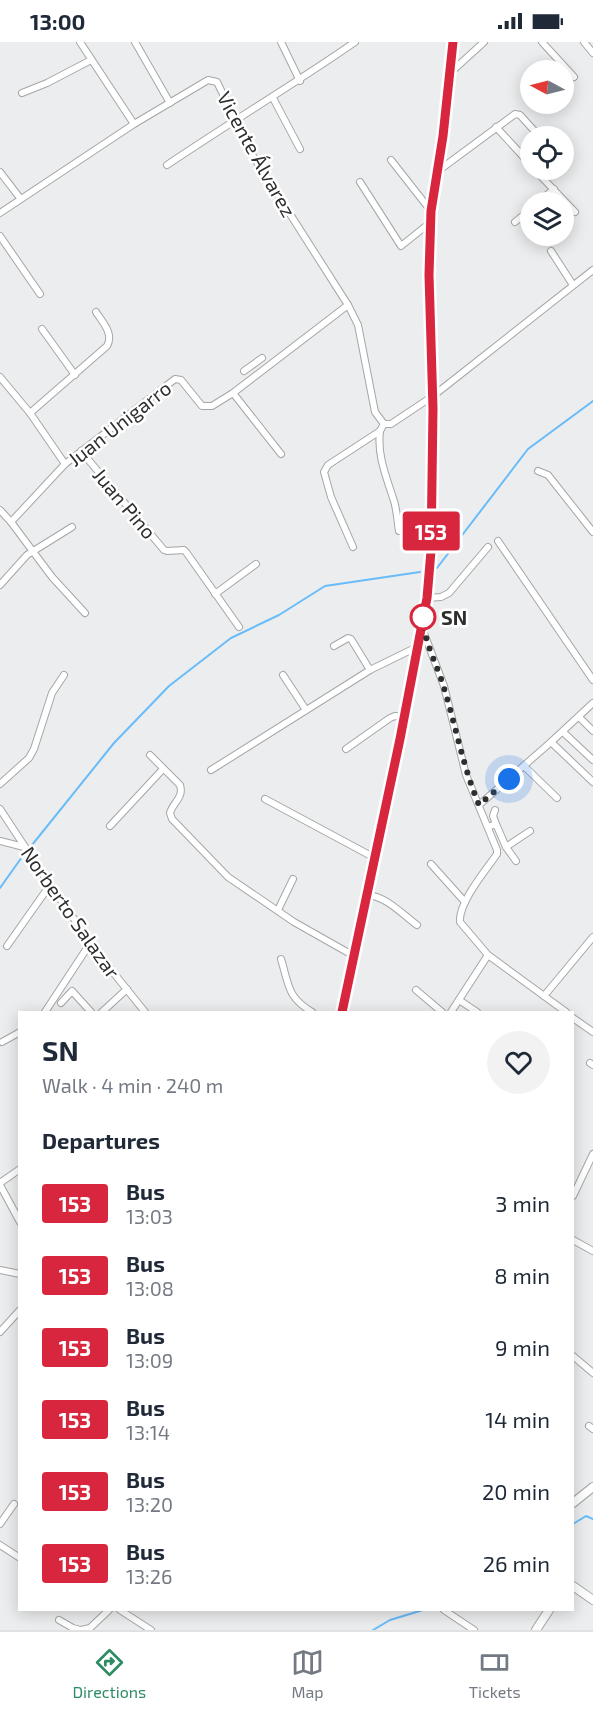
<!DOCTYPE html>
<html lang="en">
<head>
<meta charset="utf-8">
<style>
	:root { --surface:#fff; --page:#f2f2f3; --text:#1f2937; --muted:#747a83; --line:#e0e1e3; --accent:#2e8c63 }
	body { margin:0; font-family:"Exo 2",sans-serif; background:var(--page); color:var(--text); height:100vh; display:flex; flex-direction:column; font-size:22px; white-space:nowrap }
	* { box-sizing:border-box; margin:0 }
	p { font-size:20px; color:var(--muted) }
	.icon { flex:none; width:33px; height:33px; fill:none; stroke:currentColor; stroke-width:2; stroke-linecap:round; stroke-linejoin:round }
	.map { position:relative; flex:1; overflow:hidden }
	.side { position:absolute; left:18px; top:969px; width:556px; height:600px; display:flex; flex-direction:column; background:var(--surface); border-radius:0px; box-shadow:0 3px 15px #0003 }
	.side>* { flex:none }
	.badge { padding:0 12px; border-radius:4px; font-size:21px; line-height:39px }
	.needle { width:39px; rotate:277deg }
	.tools { position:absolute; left:520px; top:18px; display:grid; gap:12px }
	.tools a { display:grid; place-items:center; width:54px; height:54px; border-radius:50%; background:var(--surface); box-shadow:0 3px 15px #0003; font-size:30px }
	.you { position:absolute; width:30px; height:30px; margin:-15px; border:4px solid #fff; border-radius:50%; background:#1a73e8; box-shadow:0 0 0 9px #1a73e833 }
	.map>.badge { position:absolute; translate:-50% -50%; box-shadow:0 0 0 3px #fff }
	h2 { padding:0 24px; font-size:22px; line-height:54px }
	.round { display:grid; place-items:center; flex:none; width:63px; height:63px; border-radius:32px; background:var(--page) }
	.headline { display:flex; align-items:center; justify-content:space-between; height:102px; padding:0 24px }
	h1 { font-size:28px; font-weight:700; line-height:45px }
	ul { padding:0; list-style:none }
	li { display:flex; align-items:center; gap:18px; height:72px; padding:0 24px }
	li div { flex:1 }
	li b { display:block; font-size:22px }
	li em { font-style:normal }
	li .badge { min-width:66px; font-weight:700; text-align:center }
	.status { display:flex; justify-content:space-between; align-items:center; height:42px; padding:0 30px; background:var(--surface); direction:ltr }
	.status svg { height:16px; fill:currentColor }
	.tab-bar { display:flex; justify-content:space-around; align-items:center; height:84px; border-top:2px solid var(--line); background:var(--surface); font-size:16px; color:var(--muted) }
	.tab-bar a { display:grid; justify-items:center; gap:3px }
	.tab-bar .on { color:var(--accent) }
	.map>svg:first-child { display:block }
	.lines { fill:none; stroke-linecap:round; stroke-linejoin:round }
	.stream { stroke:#68bcf9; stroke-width:2 }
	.minor-casing { stroke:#a5a6a7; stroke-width:8 }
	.tertiary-casing { stroke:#a5a6a7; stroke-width:10 }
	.minor { stroke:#fff; stroke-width:6 }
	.tertiary { stroke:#fff; stroke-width:8 }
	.line-casing { stroke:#fff; stroke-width:14 }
	.line { stroke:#d7263d; stroke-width:9 }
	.walk { stroke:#2e2e2e; stroke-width:6; stroke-dasharray:0 10.8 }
	.stop-dot { fill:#fff; stroke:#d7263d; stroke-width:3 }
	.labels { text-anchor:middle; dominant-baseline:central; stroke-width:5; stroke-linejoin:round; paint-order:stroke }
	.street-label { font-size:20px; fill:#2e2e2e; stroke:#fff }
	.stop-label { font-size:20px; font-weight:bold; fill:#2e2e2e; stroke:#fff; text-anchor:start }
</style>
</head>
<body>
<div class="status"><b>13:00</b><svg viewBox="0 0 49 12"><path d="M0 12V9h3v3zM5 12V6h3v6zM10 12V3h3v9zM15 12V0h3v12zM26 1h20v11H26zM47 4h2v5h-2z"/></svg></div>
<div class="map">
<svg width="593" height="1588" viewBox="0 0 593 1588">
	<rect width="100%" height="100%" fill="#ecedee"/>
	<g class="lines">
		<g class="stream">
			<polyline points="437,526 528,407 593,359"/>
			<polyline points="32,803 114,701 169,644 231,596 279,573 325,544 420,530"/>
			<polyline points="0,846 22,815"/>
			<polyline points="573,1482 586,1474 593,1477"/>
			<polyline points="373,1588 390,1578 423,1568"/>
		</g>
		<defs>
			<g id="minor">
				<polyline points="80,0 134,82"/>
				<polyline points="135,0 170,61"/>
				<polyline points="281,0 300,39"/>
				<polyline points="542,0 574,35"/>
				<polyline points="584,0 593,11"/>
				<polyline points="450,31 484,0"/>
				<polyline points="22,51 47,41 91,18"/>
				<polyline points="273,56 300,107"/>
				<polyline points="496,85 531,123"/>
				<polyline points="391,118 431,169"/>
				<path d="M 167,123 C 229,81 293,43 355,0"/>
				<polyline points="535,128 575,170"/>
				<polyline points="438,129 515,72 520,73 539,94"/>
				<polyline points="0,130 20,156"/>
				<polyline points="360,140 401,204 431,180"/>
				<polyline points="538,160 554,147"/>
				<polyline points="0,171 134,82 208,38 217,40 253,114 348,263 358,283 375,370 384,382"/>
				<polyline points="515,180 531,167"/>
				<polyline points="0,194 40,252"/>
				<polyline points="551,209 573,243"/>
				<polyline points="42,287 75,333"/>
				<polyline points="244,329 262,316"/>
				<polyline points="0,335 30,371 65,422"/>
				<polyline points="233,351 281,412"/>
				<path d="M 30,371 L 107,304 C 114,292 103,281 96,270"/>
				<polyline points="384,382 391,382 433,354 593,228"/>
				<path d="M 380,389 C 377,413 386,434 393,456 C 397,466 397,478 399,489"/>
				<polyline points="81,409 164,508 167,509 184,508 186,510 239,585"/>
				<polyline points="538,429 548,433 593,490"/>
				<polyline points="0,468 11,480 52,535 85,571"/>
				<polyline points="11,480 65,422 175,337 181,338 202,364 212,364 233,351 348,263"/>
				<polyline points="498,499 593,638"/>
				<polyline points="353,505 331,455 324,430 328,423 380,389 384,382"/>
				<polyline points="0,543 27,513 72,485"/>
				<polyline points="215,552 256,522"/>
				<polyline points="427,556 441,555 449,551 488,505"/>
				<path d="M 422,586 L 444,644 L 466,733 L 497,808 L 497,812 C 486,828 458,861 460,880 L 488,913 L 566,970"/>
				<polyline points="334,604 348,596 351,597 370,628"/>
				<polyline points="283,633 306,668"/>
				<polyline points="579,675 593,689"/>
				<polyline points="563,690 593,718"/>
				<polyline points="551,700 593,740"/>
				<polyline points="346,707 390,676 395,674 405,675"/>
				<path d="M 150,713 L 180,743 C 184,756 173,760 170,771 L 172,777 L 228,835 L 294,880 L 347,910 L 355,912"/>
				<polyline points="524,724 557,756"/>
				<polyline points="211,728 370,628 419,604"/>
				<polyline points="0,742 29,716 34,707 52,651 64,633"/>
				<polyline points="265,757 375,816"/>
				<polyline points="479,763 551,700 593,661"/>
				<polyline points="0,767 50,843 104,919 145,970"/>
				<polyline points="495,768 493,774 496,782"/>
				<polyline points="110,784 163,727"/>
				<polyline points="488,785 496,782 506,805 530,789"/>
				<polyline points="0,799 24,805"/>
				<polyline points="506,805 516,819"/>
				<polyline points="431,822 465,860"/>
				<path d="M 368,853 C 387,855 402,872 417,883"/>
				<polyline points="278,868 293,837"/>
				<polyline points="7,904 50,843"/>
				<path d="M 281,917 C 289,943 287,955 312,970"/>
				<polyline points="416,948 442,970"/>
				<polyline points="544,954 593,895"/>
				<polyline points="459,958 477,970"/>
				<polyline points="61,961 72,949 91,970"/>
				<polyline points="45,970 91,900"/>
				<polyline points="102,970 127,947"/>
				<path d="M 342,970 L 419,604 C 432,521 433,438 433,354 C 432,313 429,272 430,231 C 431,153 446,77 453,0"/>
				<polyline points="451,970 488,913"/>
				<polyline points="573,976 593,990"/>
				<polyline points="2,1000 20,990"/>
				<polyline points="590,1021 593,1023"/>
				<polyline points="0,1141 20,1127"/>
				<polyline points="0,1143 20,1180"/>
				<polyline points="573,1154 593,1112"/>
				<polyline points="573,1198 593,1209"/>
				<polyline points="0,1228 20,1232"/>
				<polyline points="0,1290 20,1268"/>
				<polyline points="573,1314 593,1331"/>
				<polyline points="589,1384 593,1387"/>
				<polyline points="0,1482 14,1462"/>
				<polyline points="0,1503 20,1516"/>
				<polyline points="120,1568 151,1588"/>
				<polyline points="444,1568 474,1588"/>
				<polyline points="59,1578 73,1586 80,1588"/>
				<polyline points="81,1588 90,1586 109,1568"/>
			</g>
			<g id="tertiary">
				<polyline points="573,1461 593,1445"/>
				<polyline points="573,1544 593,1558"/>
				<polyline points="536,1588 549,1568"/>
			</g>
		</defs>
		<use href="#minor" class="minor-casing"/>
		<use href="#tertiary" class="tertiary-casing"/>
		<use href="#minor" class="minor"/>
		<use href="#tertiary" class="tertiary"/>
	</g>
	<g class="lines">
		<defs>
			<polyline id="line" points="342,970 400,697 427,556 431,509 433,367 429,233 431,169 443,94 453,0"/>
		</defs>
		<use href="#line" class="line-casing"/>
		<use href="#line" class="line"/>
		<path class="walk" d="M 423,575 C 423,598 437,622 444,646 C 456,685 463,725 479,763 L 509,737"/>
	</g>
	<circle class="stop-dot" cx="423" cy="575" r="12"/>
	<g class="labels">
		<g class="street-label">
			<text transform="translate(257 112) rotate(61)">Vicente Álvarez</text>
			<text transform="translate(119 381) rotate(-38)">Juan Unigarro</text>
			<text transform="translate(125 461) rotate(50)">Juan Pino</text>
			<text transform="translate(71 870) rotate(55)">Norberto Salazar</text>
		</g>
		<g class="stop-label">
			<text x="441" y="575">SN</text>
		</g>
	</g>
</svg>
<div class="tools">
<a><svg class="needle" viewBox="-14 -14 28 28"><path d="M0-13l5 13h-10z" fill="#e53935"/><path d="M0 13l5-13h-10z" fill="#747a83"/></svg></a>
<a><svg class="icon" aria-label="locate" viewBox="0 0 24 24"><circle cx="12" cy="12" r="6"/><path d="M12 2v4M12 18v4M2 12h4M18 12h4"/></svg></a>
<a><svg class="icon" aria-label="layers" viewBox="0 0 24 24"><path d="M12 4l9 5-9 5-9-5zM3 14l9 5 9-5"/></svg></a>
</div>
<div class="you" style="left:509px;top:737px"></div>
<b class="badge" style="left:431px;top:489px;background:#d7263d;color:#fff">153</b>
<section class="side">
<div class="headline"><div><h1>SN</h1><p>Walk · 4 min · 240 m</p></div><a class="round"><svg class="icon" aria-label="heart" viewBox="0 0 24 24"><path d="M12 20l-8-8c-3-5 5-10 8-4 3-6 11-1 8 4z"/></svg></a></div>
<h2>Departures</h2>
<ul>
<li><span class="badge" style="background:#d7263d;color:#fff">153</span><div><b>Bus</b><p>13:03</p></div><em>3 min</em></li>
<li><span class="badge" style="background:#d7263d;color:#fff">153</span><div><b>Bus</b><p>13:08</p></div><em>8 min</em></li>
<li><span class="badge" style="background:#d7263d;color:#fff">153</span><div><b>Bus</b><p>13:09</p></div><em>9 min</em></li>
<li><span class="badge" style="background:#d7263d;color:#fff">153</span><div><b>Bus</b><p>13:14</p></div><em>14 min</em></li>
<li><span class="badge" style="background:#d7263d;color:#fff">153</span><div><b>Bus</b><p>13:20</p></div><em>20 min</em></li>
<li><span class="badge" style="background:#d7263d;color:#fff">153</span><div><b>Bus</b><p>13:26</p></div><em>26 min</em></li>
</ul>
</section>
</div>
<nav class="tab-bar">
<a class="on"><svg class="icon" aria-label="directions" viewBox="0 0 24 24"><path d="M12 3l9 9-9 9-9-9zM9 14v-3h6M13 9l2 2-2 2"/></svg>Directions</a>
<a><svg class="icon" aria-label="map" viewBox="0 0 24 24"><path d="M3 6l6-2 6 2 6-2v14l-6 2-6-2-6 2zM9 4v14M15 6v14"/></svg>Map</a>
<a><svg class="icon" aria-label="tickets" viewBox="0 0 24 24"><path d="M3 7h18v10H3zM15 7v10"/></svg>Tickets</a>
</nav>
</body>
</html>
